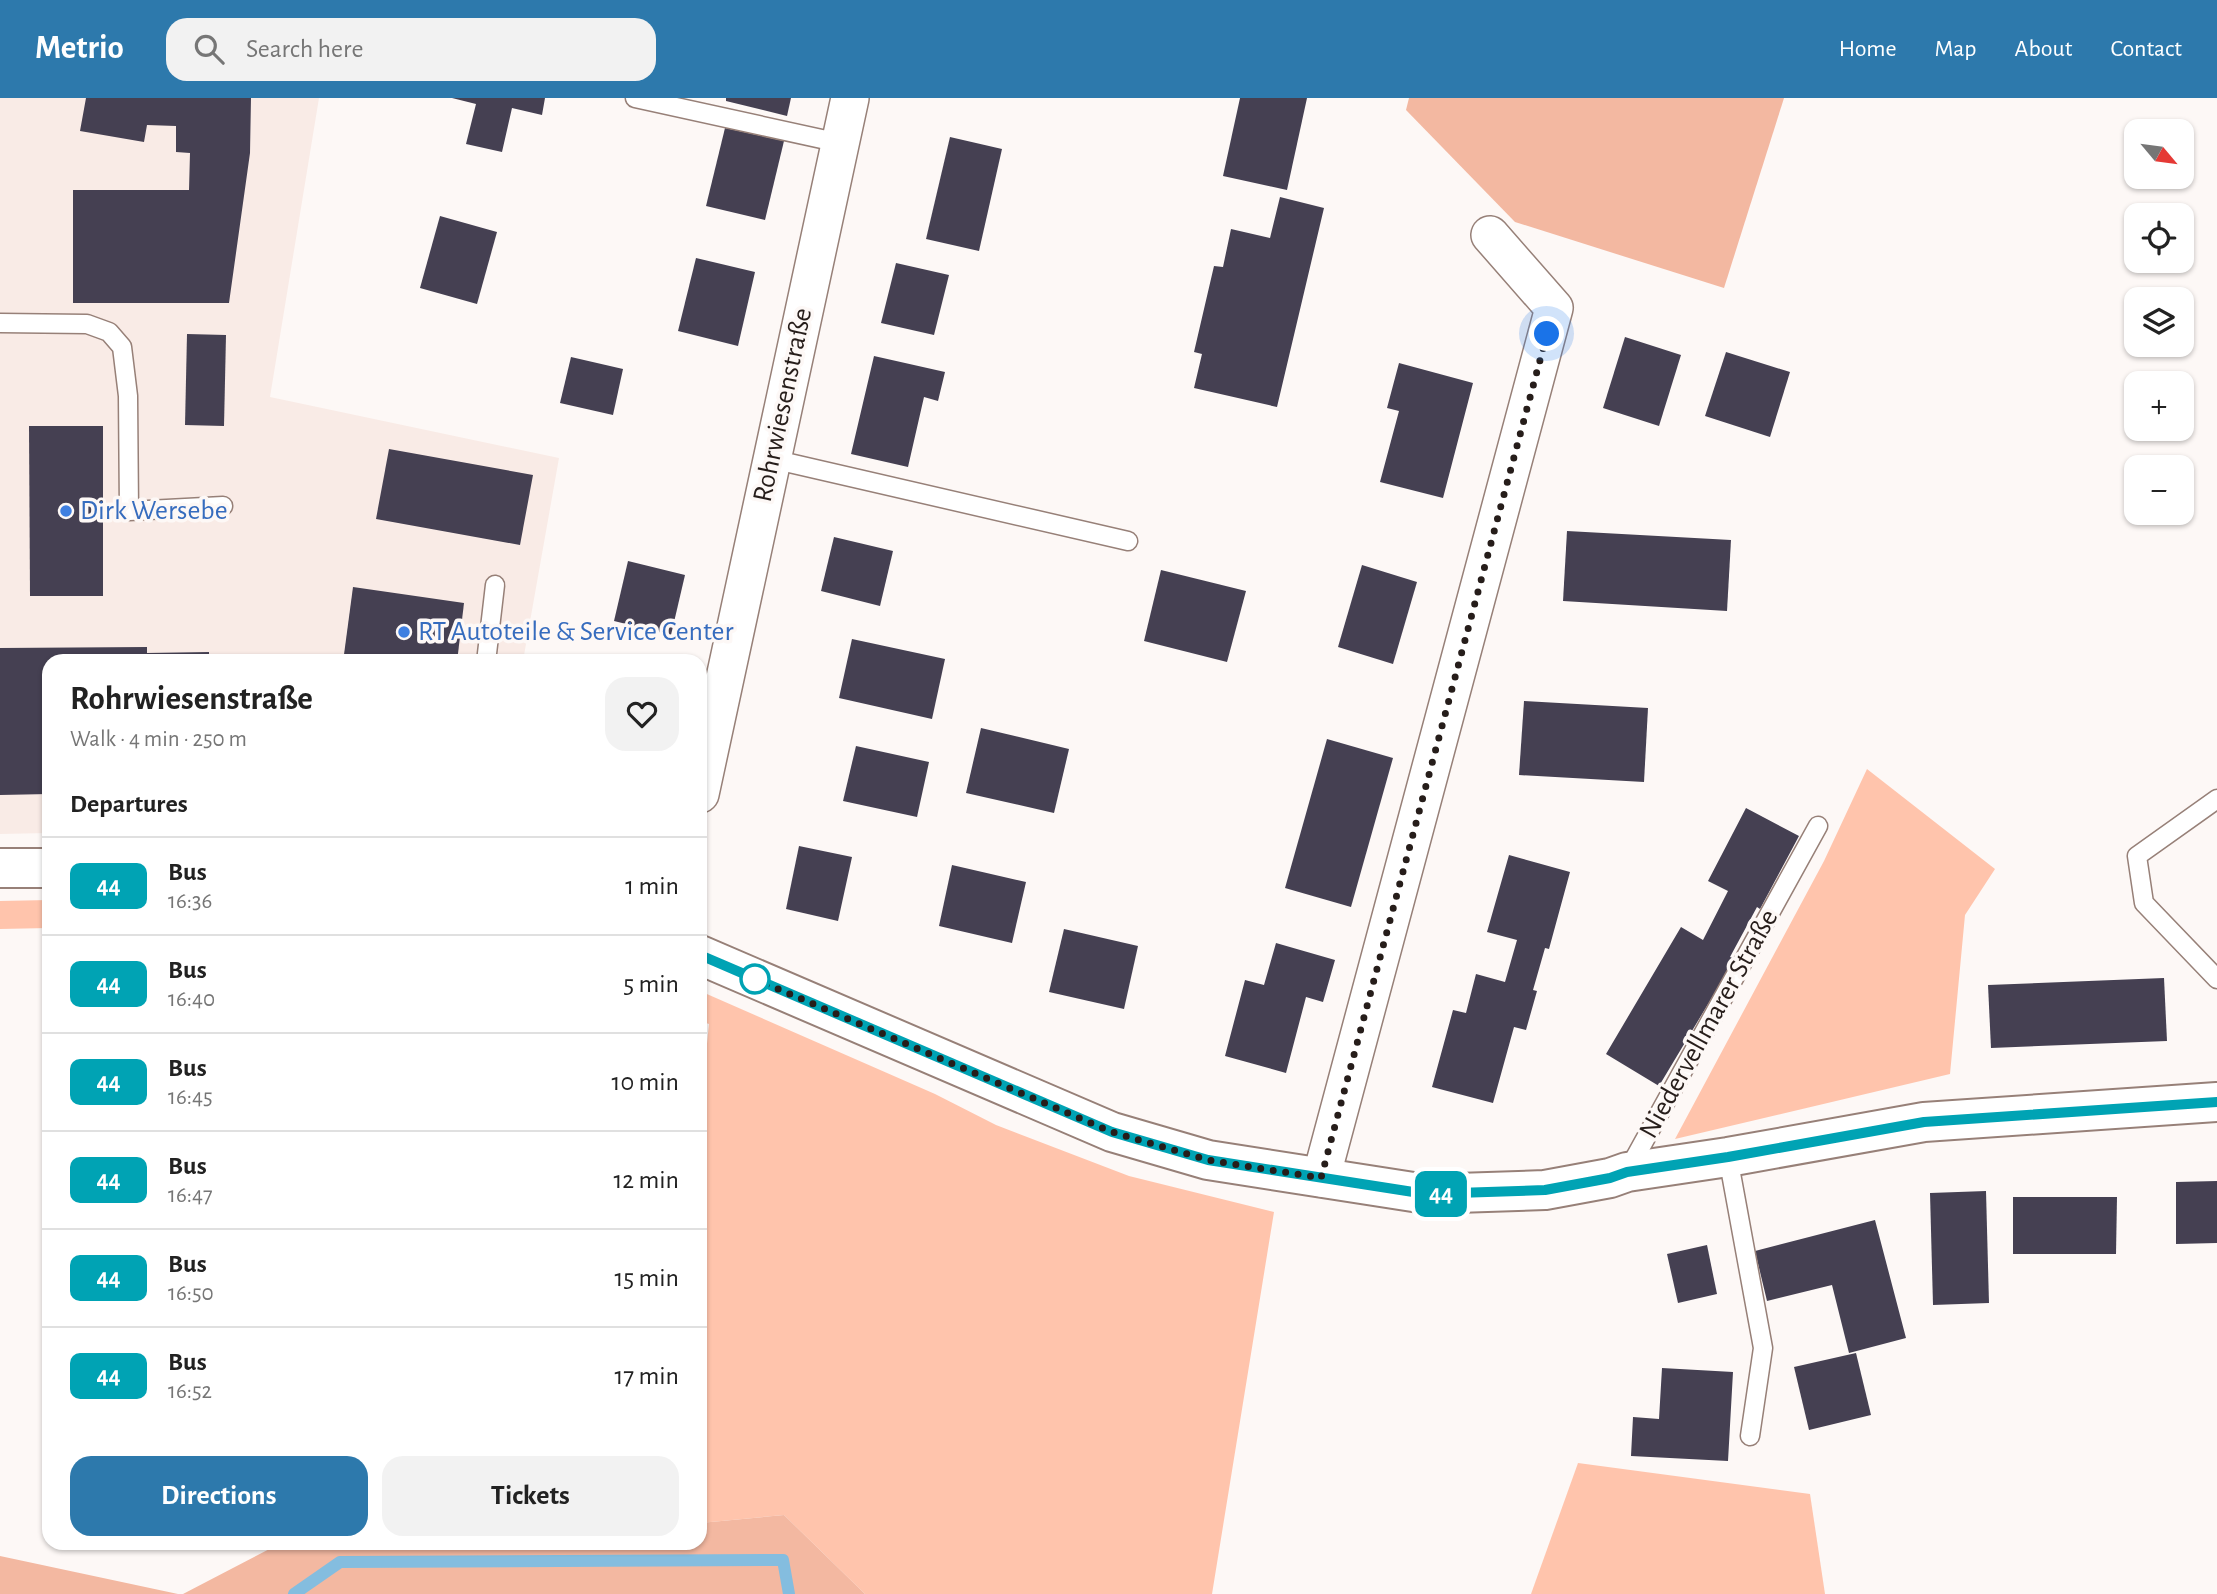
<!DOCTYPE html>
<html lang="en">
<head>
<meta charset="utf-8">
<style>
	:root { --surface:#fff; --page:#f2f2f2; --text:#222; --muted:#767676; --line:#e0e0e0; --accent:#2d79ac }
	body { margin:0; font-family:"Alegreya Sans",sans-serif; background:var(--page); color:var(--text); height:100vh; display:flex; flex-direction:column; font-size:26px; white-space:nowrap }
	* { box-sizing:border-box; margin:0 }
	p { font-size:23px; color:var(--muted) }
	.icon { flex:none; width:38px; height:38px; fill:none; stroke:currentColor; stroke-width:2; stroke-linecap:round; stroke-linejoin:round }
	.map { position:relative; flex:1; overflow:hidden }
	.panel { position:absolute; left:42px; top:556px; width:665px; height:896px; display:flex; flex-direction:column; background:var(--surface); border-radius:21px; box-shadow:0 2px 5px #0004 }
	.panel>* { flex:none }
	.badge { padding:0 14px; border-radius:10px; font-size:24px; line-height:46px }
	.needle { width:46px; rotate:119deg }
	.tools { position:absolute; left:2124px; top:21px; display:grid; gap:14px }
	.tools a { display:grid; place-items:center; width:70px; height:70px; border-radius:14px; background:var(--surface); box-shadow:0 2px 5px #0004; font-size:35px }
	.you { position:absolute; width:35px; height:35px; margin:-18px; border:5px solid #fff; border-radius:50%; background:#1a73e8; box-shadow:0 0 0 10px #1a73e833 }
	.map>.badge { position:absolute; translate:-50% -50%; box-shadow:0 0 0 4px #fff }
	h2 { padding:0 28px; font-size:26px; line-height:63px }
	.round { display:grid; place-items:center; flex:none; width:74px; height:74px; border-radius:21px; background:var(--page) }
	.summary { display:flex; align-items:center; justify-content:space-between; height:119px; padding:0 28px }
	h1 { font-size:33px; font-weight:700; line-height:52px }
	.primary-button { display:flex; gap:14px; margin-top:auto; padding:14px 28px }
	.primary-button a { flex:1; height:80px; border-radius:21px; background:var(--accent); color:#fff; font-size:28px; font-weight:700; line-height:80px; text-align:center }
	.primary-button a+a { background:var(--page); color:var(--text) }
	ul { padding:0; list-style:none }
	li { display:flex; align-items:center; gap:21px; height:98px; padding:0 28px; border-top:2px solid var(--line) }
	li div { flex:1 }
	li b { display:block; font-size:26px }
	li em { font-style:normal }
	li .badge { min-width:77px; font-weight:700; text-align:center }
	header { display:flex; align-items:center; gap:42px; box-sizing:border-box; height:98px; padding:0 35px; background:var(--accent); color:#fff }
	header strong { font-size:33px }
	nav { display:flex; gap:38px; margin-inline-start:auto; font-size:24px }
	.search { width:490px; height:63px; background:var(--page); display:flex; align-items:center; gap:18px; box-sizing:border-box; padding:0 24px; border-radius:21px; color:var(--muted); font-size:26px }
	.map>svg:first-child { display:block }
	.built { fill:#f9ebe6 }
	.green { fill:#ffc4ac }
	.forest { fill:#f3b8a1 }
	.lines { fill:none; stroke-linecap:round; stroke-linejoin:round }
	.stream { stroke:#84bddf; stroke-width:12 }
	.building { fill:#454052 }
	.lane-casing { stroke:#978078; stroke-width:21 }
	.street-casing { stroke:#978078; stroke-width:40 }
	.secondary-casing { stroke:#978078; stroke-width:42 }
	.lane { stroke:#fff; stroke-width:18 }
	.street { stroke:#fff; stroke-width:37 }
	.secondary { stroke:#fff; stroke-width:38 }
	.line-casing { stroke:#fff; stroke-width:16 }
	.line { stroke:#00a3b4; stroke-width:10 }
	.walk { stroke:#261d1a; stroke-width:7; stroke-dasharray:0 12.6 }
	.shop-dot { fill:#3f7fe0; stroke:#fdf8f6; stroke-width:2.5 }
	.stop-dot { fill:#fff; stroke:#00a3b4; stroke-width:3.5 }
	.labels { text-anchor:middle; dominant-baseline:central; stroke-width:7; stroke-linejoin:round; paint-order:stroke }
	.street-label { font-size:28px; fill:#261d1a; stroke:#fdf8f6 }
	.shop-label { font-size:28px; fill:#366cbe; stroke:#fdf8f6; text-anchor:start }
</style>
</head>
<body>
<header>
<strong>Metrio</strong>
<div class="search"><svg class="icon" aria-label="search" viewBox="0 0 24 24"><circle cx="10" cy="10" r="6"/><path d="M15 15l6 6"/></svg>Search here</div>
<nav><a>Home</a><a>Map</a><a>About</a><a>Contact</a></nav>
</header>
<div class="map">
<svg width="2217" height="1496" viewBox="0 0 2217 1496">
	<rect width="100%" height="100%" fill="#fdf8f6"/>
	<polygon class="built" points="0,0 319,0 270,299 559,360 523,563 49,564 49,735 0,736"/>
	<g class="green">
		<polygon points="1867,671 1995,771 1965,817 1950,976 1675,1041 1824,763"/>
		<polygon points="49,802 49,830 0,831 0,803"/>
		<polygon points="700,893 935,996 996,1027 1129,1078 1274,1114 1212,1496 865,1496 784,1417 700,1425 700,1013 709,926 700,923"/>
		<polygon points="1578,1365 1810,1396 1825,1496 1531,1496"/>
	</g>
	<g class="forest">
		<polygon points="1409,0 1784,0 1724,190 1515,124 1406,12"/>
		<polygon points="784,1417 865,1496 183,1496 279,1446 700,1446 700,1425"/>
		<polygon points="0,1458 178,1496 0,1496"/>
	</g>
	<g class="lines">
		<polyline class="stream" points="294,1496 340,1464 783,1462 789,1496"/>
	</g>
	<g class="building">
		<polygon points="86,0 251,0 250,55 229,205 73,205 73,92 189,92 190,55 176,54 176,28 147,27 144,44 80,33"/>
		<polygon points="452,0 545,0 542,17 512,10 502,54 466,46 476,6"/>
		<polygon points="726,0 791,0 787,18 726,3"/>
		<polygon points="1240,0 1307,0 1287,92 1223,78"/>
		<polygon points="725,30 784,43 765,122 706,108"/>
		<polygon points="950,39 1002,51 979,153 926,141"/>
		<polygon points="1280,99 1324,110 1277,309 1194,290 1202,256 1194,254 1214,168 1223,169 1231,131 1270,140"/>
		<polygon points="440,118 497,134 477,206 420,190"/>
		<polygon points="696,160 755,174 738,248 678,233"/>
		<polygon points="896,165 949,177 934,237 881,225"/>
		<polygon points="187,236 226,237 224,328 185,327"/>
		<polygon points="1625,239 1681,257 1659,328 1603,310"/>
		<polygon points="1726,254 1790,274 1770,339 1705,318"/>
		<polygon points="874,258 945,274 938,303 924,299 908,369 851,356"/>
		<polygon points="571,259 623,271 613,317 560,305"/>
		<polygon points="1399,265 1473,285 1443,400 1380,384 1399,313 1387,310"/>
		<polygon points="29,328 103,328 103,498 30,498"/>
		<polygon points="389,351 533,377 520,447 376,421"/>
		<polygon points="1567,433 1731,442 1727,513 1563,503"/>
		<polygon points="834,439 893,453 880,508 821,493"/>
		<polygon points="628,463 685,477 671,537 614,523"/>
		<polygon points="1362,467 1417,484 1393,566 1338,549"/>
		<polygon points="1161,472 1246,493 1227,564 1144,543"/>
		<polygon points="353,489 464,505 457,564 343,564"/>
		<polygon points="852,541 945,561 932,621 839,600"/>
		<polygon points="147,549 147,555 209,554 209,564 49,564 49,696 0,697 0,550"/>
		<polygon points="1524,603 1648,610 1644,684 1519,677"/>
		<polygon points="981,630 1069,651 1054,715 966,695"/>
		<polygon points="1327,641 1393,660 1351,809 1285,790"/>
		<polygon points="856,648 929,664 917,719 843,703"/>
		<polygon points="1746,710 1799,738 1760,811 1757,809 1730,859 1735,861 1659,988 1606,956 1681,829 1703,842 1728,793 1708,783"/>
		<polygon points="799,748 852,759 838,823 786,811"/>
		<polygon points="1509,757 1570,774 1549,851 1545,850 1533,892 1537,893 1526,932 1514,929 1493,1005 1432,989 1453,912 1466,915 1476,876 1505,884 1517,842 1487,834"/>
		<polygon points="952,767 1026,784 1012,845 939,828"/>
		<polygon points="1064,831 1138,848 1124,911 1049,894"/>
		<polygon points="1276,845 1335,862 1323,904 1306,899 1286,975 1225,958 1245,882 1264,887"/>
		<polygon points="2164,880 2167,943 1991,950 1988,887"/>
		<polygon points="2217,1083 2217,1145 2176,1146 2176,1084"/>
		<polygon points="1986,1093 1989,1205 1933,1207 1930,1095"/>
		<polygon points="2013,1099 2117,1099 2116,1156 2013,1156"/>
		<polygon points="1875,1122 1906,1240 1849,1255 1832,1187 1767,1203 1755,1153"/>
		<polygon points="1707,1147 1717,1196 1678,1205 1667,1156"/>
		<polygon points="1856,1255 1871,1317 1809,1332 1794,1269"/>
		<polygon points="1662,1270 1733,1274 1728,1363 1631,1358 1633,1319 1659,1321"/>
	</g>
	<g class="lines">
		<defs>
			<g id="lane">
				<polyline points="635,0 840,45"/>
				<polyline points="0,225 87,226 109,234 122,249 128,298 129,413 223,408"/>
				<polyline points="772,361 1128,443"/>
				<polyline points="486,564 495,487"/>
				<polyline points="2217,701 2137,758 2144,805 2217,881"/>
				<polyline points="1728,1059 1763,1250 1750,1338"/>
				<polyline points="1627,1074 1818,728"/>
			</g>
			<g id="street">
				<polyline points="700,696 850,0"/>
				<polyline points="1321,1080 1554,210 1490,137"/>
			</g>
			<g id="secondary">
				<polyline points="0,770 49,770"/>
				<polyline points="700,857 1112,1034 1208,1062 1426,1096 1545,1092 1610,1080 1627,1074 1728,1059 1924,1024 2217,1004"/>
			</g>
		</defs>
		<use href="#lane" class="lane-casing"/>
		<use href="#street" class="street-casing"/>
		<use href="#secondary" class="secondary-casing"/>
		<use href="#lane" class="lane"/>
		<use href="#street" class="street"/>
		<use href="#secondary" class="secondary"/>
	</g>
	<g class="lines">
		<defs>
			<polyline id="line" points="700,857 1112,1034 1208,1062 1426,1096 1545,1092 1610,1080 1627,1074 1728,1059 1924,1024 2217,1004"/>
		</defs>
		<use href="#line" class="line-casing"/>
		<use href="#line" class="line"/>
		<polyline class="walk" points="755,881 1112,1034 1208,1062 1321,1080 1547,236"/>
	</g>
	<g class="shop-dot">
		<circle cx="66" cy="413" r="7"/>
		<circle cx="404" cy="534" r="7"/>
	</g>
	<circle class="stop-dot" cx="755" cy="881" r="14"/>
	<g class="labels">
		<g class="street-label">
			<text transform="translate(783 307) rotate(-78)">Rohrwiesenstraße</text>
			<text transform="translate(1709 926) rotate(-61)">Niedervellmarer Straße</text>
		</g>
		<g class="shop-label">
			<text x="80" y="413">Dirk Wersebe</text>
			<text x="418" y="534">RT Autoteile &amp; Service Center</text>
		</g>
	</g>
</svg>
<div class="tools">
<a><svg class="needle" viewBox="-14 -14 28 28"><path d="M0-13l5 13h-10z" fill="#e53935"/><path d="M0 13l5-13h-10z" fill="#767676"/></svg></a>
<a><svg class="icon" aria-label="locate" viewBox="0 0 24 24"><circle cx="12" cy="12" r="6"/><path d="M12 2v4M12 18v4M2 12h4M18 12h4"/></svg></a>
<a><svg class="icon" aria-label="layers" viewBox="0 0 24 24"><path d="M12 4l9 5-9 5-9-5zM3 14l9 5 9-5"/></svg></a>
<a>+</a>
<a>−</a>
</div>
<div class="you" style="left:1547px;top:236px"></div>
<b class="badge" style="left:1441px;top:1096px;background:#00a3b4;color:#fff">44</b>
<section class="panel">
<div class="summary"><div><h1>Rohrwiesenstraße</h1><p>Walk · 4 min · 250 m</p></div><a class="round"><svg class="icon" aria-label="heart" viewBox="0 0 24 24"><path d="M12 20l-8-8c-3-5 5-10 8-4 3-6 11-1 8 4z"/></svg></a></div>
<h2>Departures</h2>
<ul>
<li><span class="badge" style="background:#00a3b4;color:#fff">44</span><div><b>Bus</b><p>16:36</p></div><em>1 min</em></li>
<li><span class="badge" style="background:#00a3b4;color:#fff">44</span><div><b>Bus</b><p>16:40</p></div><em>5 min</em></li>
<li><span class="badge" style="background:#00a3b4;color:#fff">44</span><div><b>Bus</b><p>16:45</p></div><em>10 min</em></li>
<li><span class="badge" style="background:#00a3b4;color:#fff">44</span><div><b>Bus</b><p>16:47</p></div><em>12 min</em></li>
<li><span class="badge" style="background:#00a3b4;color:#fff">44</span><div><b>Bus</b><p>16:50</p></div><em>15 min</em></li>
<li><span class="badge" style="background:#00a3b4;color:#fff">44</span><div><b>Bus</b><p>16:52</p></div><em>17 min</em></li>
</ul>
<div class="primary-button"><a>Directions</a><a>Tickets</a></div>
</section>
</div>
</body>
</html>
